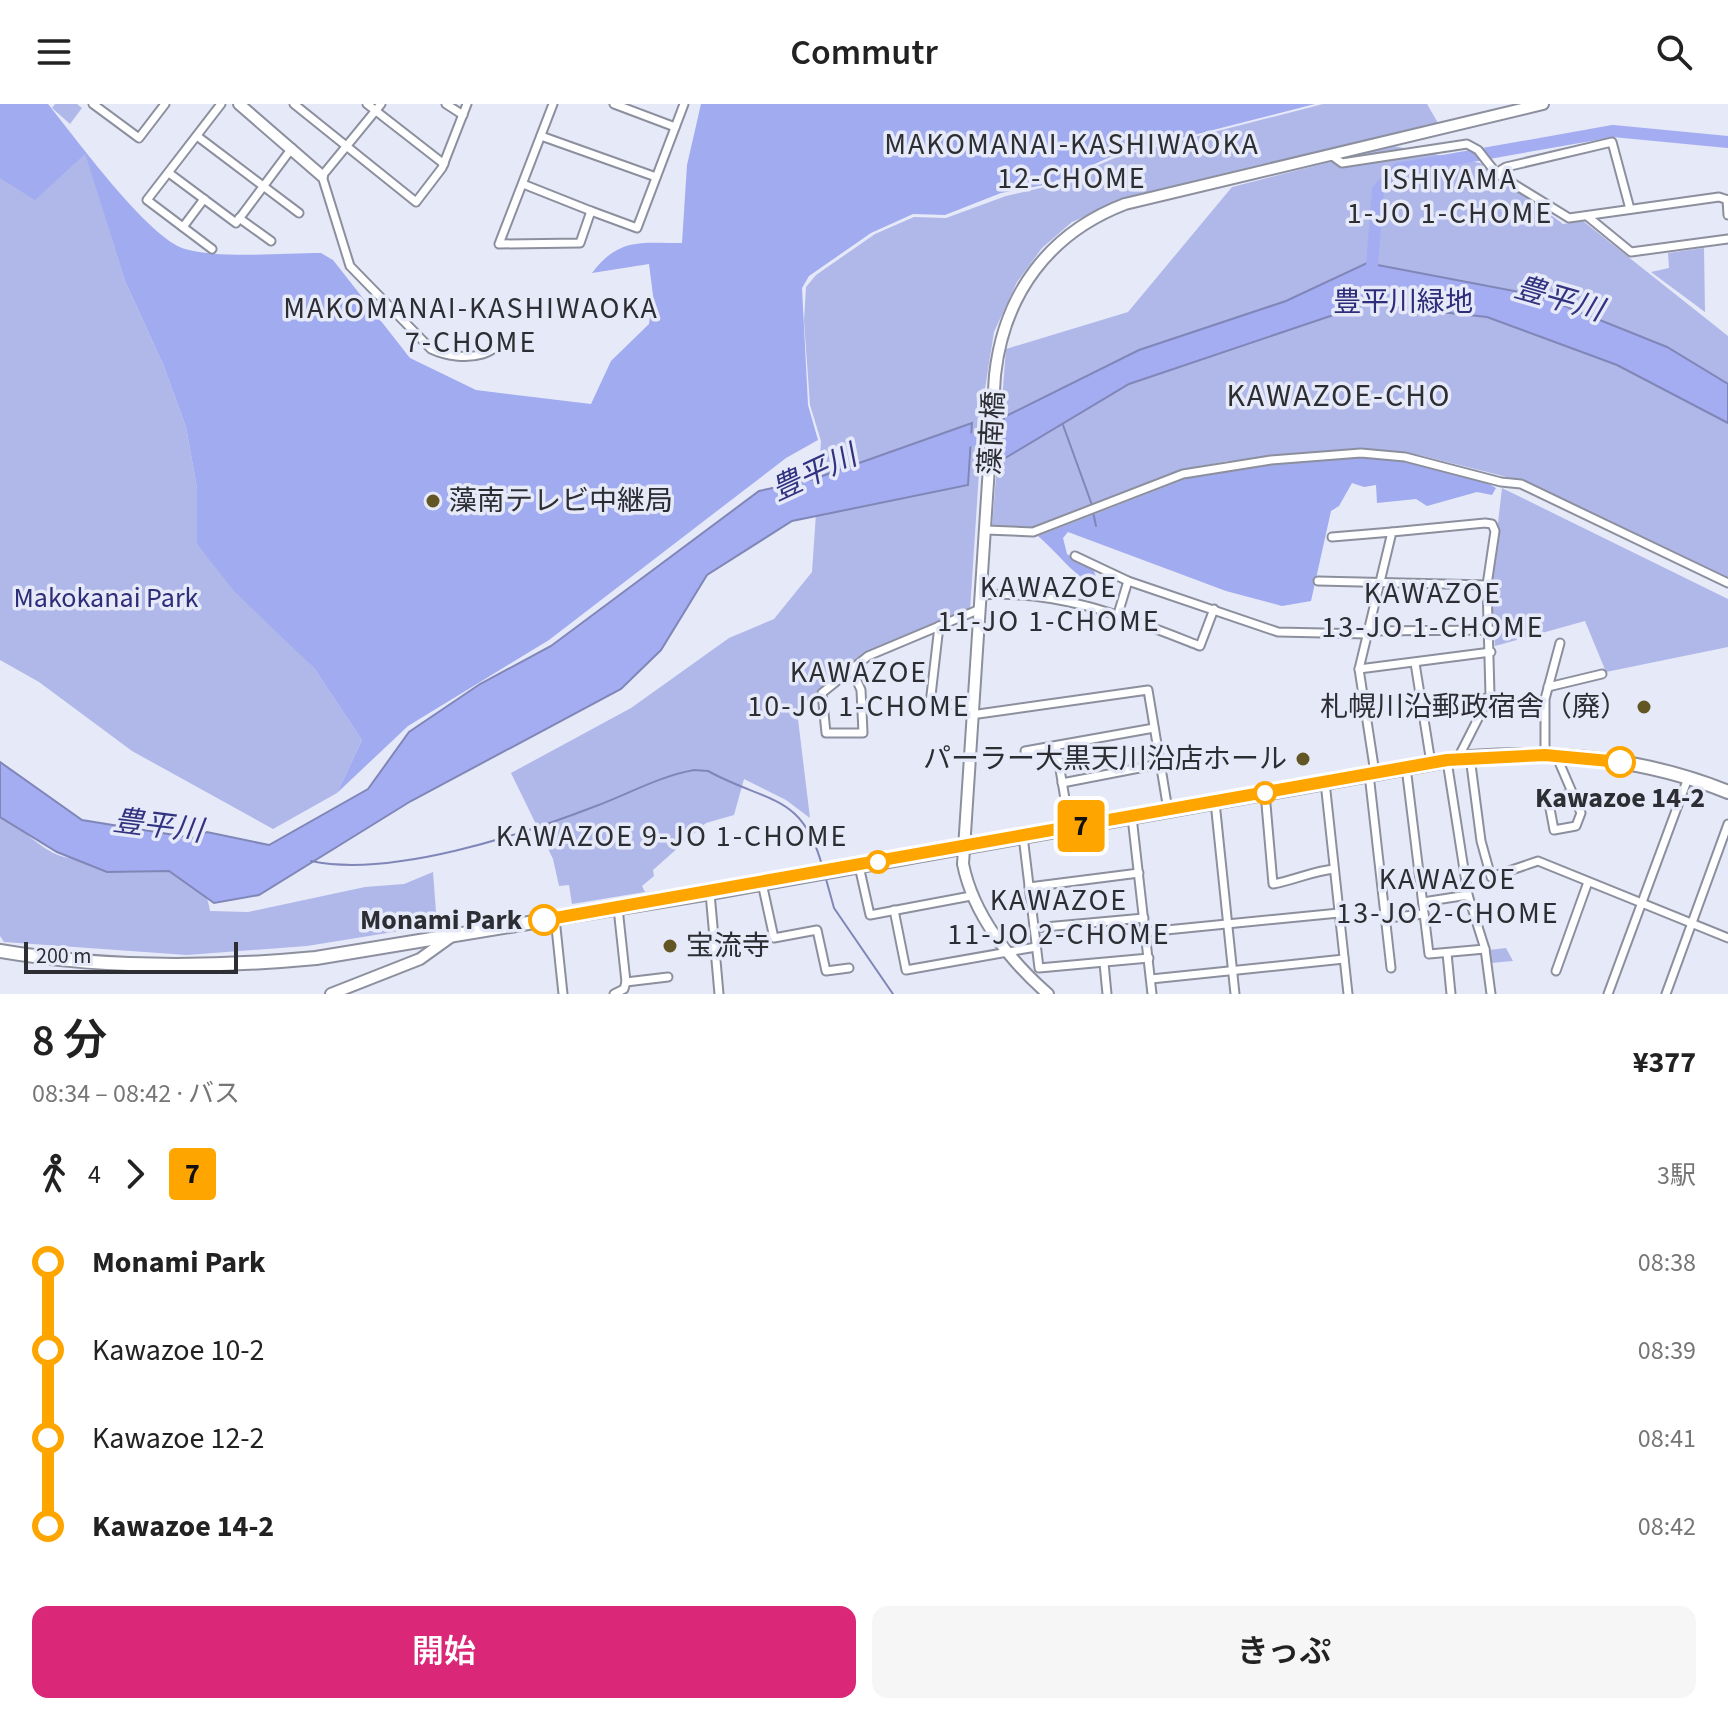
<!DOCTYPE html>
<html lang="ja">
<head>
<meta charset="utf-8">
<style>
	:root { --surface:#fff; --page:#f6f6f6; --text:#222; --muted:#767676; --accent:#db2777 }
	body { margin:0; font-family:"Source Sans 3","Noto Sans JP",sans-serif; background:var(--page); color:var(--text); height:100vh; display:flex; flex-direction:column; font-size:30px; white-space:nowrap }
	* { box-sizing:border-box; margin:0 }
	p { font-size:26px; color:var(--muted) }
	.icon { flex:none; width:44px; height:44px; fill:none; stroke:currentColor; stroke-width:2; stroke-linecap:round; stroke-linejoin:round }
	.map { position:relative; height:890px; overflow:hidden }
	.sheet { display:flex; flex-direction:column; background:var(--surface); flex:1 }
	.sheet>* { flex:none }
	.badge { padding:0 16px; border-radius:6px; font-size:28px; line-height:52px }
	.scale { position:absolute; left:24px; bottom:20px; width:214px; box-sizing:border-box; padding-left:8px; border:4px solid #2d2e34; border-top:0; font-size:22px; line-height:28px; white-space:nowrap; color:#2d2e34; -webkit-text-stroke:6px #e6e9f8; paint-order:stroke }
	.map>.badge { position:absolute; translate:-50% -50%; box-shadow:0 0 0 4px #fff }
	.legs { display:flex; align-items:center; gap:12px; height:88px; padding:0 32px; font-size:26px }
	.legs p { margin-inline-start:auto }
	.headline { display:flex; align-items:center; justify-content:space-between; height:136px; padding:0 32px }
	h1 { font-size:44px; font-weight:600; line-height:60px }
	.button { display:flex; gap:16px; margin-top:auto; padding:16px 32px }
	.button a { flex:1; height:92px; border-radius:16px; background:var(--accent); color:#fff; font-size:32px; font-weight:600; line-height:92px; text-align:center }
	.button a+a { background:var(--page); color:var(--text) }
	ul { padding:0 32px; list-style:none }
	li { display:flex; align-items:center; gap:28px; height:88px; font-size:30px }
	li i { display:grid; place-items:center; width:12px; height:100%; margin:0 10px; background:currentColor }
	li i::after { content:''; width:20px; height:20px; margin:-10px; border:6px solid; border-radius:50%; background:var(--surface) }
	li p { margin-inline-start:auto }
	li:first-child i { background:linear-gradient(#0000 50%,currentColor 0) }
	li:last-child i { background:linear-gradient(currentColor 50%,#0000 0) }
	header { display:flex; justify-content:space-between; align-items:center; height:104px; padding:0 32px; background:var(--surface); font-size:36px; font-weight:600 }
	.map>svg:first-child { display:block }
	.green { fill:#b0b8e9 }
	.forest { fill:#a1abef }
	.water { fill:#a4adf1; stroke:#8087b8; stroke-width:2 }
	.lines { fill:none; stroke-linecap:round; stroke-linejoin:round }
	.stream { stroke:#8087b8; stroke-width:2 }
	.river { stroke:#a4adf1; stroke-width:12 }
	.street-casing { stroke:#8c8f9d; stroke-width:11 }
	.secondary-casing { stroke:#8c8f9d; stroke-width:14 }
	.highway-casing { stroke:#8c8f9d; stroke-width:16 }
	.street { stroke:#fff; stroke-width:7 }
	.secondary { stroke:#fff; stroke-width:10 }
	.highway { stroke:#fff; stroke-width:12 }
	.line-1-casing { stroke:#fff; stroke-width:18 }
	.line-1 { stroke:#ffa500; stroke-width:12 }
	.poi-dot { fill:#625724; stroke:#e6e9f8; stroke-width:3 }
	.stop-1-dot { fill:#fff; stroke:#ffa500; stroke-width:4 }
	.labels { text-anchor:middle; dominant-baseline:central; stroke-width:7; stroke-linejoin:round; paint-order:stroke }
	.park-label { font-size:28px; fill:#2d2d7a; stroke:#e6e9f8 }
	.street-label { font-size:28px; fill:#2d2e34; stroke:#e6e9f8 }
	.poi-label { font-size:28px; fill:#2d2e34; stroke:#e6e9f8; text-anchor:start }
	.stop-label { font-size:28px; font-weight:bold; fill:#2d2e34; stroke:#e6e9f8 }
	.neighbourhood-label { font-size:30px; letter-spacing:2px; fill:#2d2e34; stroke:#e6e9f8 }
	.water-label { font-size:30px; font-style:italic; fill:#323380; stroke:#e6e9f8 }
	.quarter-label { font-size:32px; letter-spacing:2px; fill:#2d2e34; stroke:#e6e9f8 }
</style>
</head>
<body>
<header><svg class="icon" aria-label="menu" viewBox="0 0 24 24"><path d="M4 6h16M4 12h16M4 18h16"/></svg>Commutr<svg class="icon" aria-label="search" viewBox="0 0 24 24"><circle cx="10" cy="10" r="6"/><path d="M15 15l6 6"/></svg></header>
<div class="map">
<svg width="1728" height="890" viewBox="0 0 1728 890">
	<rect width="100%" height="100%" fill="#e6e9f8"/>
	<g class="green">
		<polygon points="0,0 85,49 125,177 163,260 186,323 197,384 197,440 314,564 362,636 337,689 273,725 132,647 39,578 0,556"/>
		<polygon points="55,0 77,0 82,4 70,20 52,4"/>
		<path d="M 1323,0 L 1427,0 L 1438,19 L 1114,100 L 1072,118 L 1042,144 L 1017,178 L 994,228 L 984,291 L 970,507 C 905,534 852,562 797,607 L 810,714 L 786,696 L 744,675 L 734,711 L 706,719 L 653,766 L 654,772 L 642,782 L 645,788 L 572,800 L 569,781 L 559,782 L 553,755 L 511,669 L 631,604 L 729,534 L 774,515 L 812,468 L 821,337 L 810,301 L 804,217 L 806,183 L 816,171 L 875,130 L 914,113 L 946,114 L 1006,92 L 1049,82 L 1117,53 Z"/>
		<polygon points="1393,42 1480,59 1563,120 1583,117 1728,232 1728,475 1527,378 1419,351 1364,347 1228,357 1201,362 1034,425 992,424 1006,245 1128,208 1232,83"/>
		<polygon points="1704,144 1705,208 1651,168 1669,164 1668,149"/>
		<polygon points="1502,384 1728,495 1728,543 1606,568 1585,517 1495,542 1491,480"/>
		<path d="M 0,711 C 21,722 39,745 61,752 C 103,765 204,746 210,807 L 248,808 L 365,783 L 404,780 L 433,768 L 437,821 L 307,842 L 187,851 L 4,838 L 0,832 Z"/>
		<polygon points="1506,844 1513,857 1491,859 1489,846"/>
	</g>
	<g class="forest">
		<path d="M 0,0 L 48,0 C 73,31 149,135 185,145 C 219,155 284,149 321,149 L 333,156 L 410,254 L 476,286 L 591,300 L 611,257 L 649,220 L 653,191 L 649,160 L 592,169 C 619,133 641,139 682,139 L 687,61 L 701,0 L 1315,0 L 1115,51 L 1049,80 L 1001,89 L 945,111 L 913,110 L 871,129 L 809,172 L 802,184 L 808,301 L 818,336 L 786,354 L 549,536 L 408,622 L 337,689 L 362,636 L 314,564 L 234,487 L 197,440 L 197,384 L 186,323 L 163,260 L 125,177 L 85,50 L 35,96 L 0,74 Z"/>
		<path d="M 1369,353 C 1411,356 1460,362 1496,384 L 1492,391 L 1477,388 L 1427,402 L 1416,395 L 1377,399 L 1376,381 L 1364,383 L 1352,379 L 1339,402 L 1331,407 L 1311,497 L 1282,502 L 1226,487 L 1068,428 L 1063,434 L 1067,450 L 1094,467 L 1097,476 L 1093,481 C 1071,469 1057,448 1038,432 L 1206,367 L 1233,362 Z"/>
	</g>
	<g class="water">
		<polygon points="1367,159 1540,192 1667,243 1728,280 1728,319 1617,261 1487,213 1366,200 1129,280 1002,356 1004,313 1139,246 1286,197"/>
		<polygon points="972,319 968,381 792,417 707,471 661,546 621,585 411,697 259,791 214,799 169,767 107,768 57,748 0,713 0,658 82,716 193,734 207,728 269,741 368,685 409,628 480,580 551,542 759,387 814,375"/>
	</g>
	<g class="lines">
		<g class="stream">
			<polyline points="1063,321 1092,401"/>
			<polyline points="1093,408 1096,422"/>
			<path d="M 311,757 C 391,774 521,731 596,702 C 628,690 660,672 694,666 L 708,667 C 768,700 803,688 823,765"/>
			<polyline points="826,775 834,804 893,890"/>
		</g>
		<g class="river">
			<polyline points="1371,175 1378,86 1398,65 1613,27 1728,38"/>
			<polyline points="959,340 1017,320"/>
		</g>
		<defs>
			<g id="street">
				<polyline points="93,0 139,34 165,0"/>
				<polyline points="294,0 416,98 442,64 467,0"/>
				<polyline points="367,0 444,60"/>
				<path d="M 381,0 L 322,72 L 350,162 L 431,245 C 446,252 466,255 483,250 C 495,246 498,239 512,238"/>
				<polyline points="446,0 463,11"/>
				<polyline points="553,0 499,140 580,139 591,107 637,124 684,0"/>
				<polyline points="614,0 675,23"/>
				<polyline points="197,32 299,109"/>
				<polyline points="541,32 656,73"/>
				<polyline points="1331,51 1342,59 1467,40 1478,46 1496,69 1569,114 1719,93 1728,96"/>
				<polyline points="169,69 236,119 292,44"/>
				<polyline points="1496,69 1506,63 1612,38 1630,105"/>
				<polyline points="523,80 591,107"/>
				<polyline points="1727,96 1728,111"/>
				<polyline points="1587,112 1631,148 1728,135"/>
				<polyline points="239,114 271,137"/>
				<polyline points="183,123 204,95"/>
				<polyline points="212,145 147,96 221,0"/>
				<polyline points="986,426 1033,428 1183,370 1271,356 1361,349 1405,353 1501,378 1521,380 1728,479"/>
				<polyline points="1332,433 1392,428"/>
				<polyline points="1075,452 1128,477 1278,528 1368,530"/>
				<polyline points="1318,477 1487,481"/>
				<path d="M 981,491 C 1059,485 1128,514 1200,542 L 1214,505"/>
				<polyline points="1118,510 1128,477"/>
				<polyline points="939,522 930,600 972,601"/>
				<polyline points="1368,527 1491,526"/>
				<polyline points="1415,559 1431,659"/>
				<polyline points="1359,565 1491,548"/>
				<polyline points="852,566 861,586 863,629 826,629 822,589 868,552 980,505"/>
				<polyline points="1548,583 1602,570"/>
				<polyline points="1422,606 1488,594"/>
				<polyline points="971,611 1148,586 1168,706"/>
				<polyline points="1056,642 1070,724"/>
				<polyline points="1025,647 1154,624"/>
				<polyline points="1545,651 1545,595 1560,539"/>
				<polyline points="1556,651 1581,709 1576,722 1554,726 1548,694 1573,690"/>
				<polyline points="1470,653 1481,737 1491,773 1538,757 1728,834"/>
				<polyline points="1447,657 1468,791 1485,845 1491,890"/>
				<polyline points="1406,663 1429,850 1485,845"/>
				<polyline points="1375,669 1359,565 1392,428 1485,419 1492,420 1495,427 1487,481 1490,591 1458,654"/>
				<polyline points="1369,670 1391,864"/>
				<polyline points="1325,678 1348,890"/>
				<polyline points="1062,679 1160,660"/>
				<path d="M 1265,689 L 1273,780 C 1295,776 1313,767 1334,765"/>
				<polyline points="1215,698 1235,890"/>
				<polyline points="1132,713 1152,890"/>
				<polyline points="1023,732 1039,864 1149,854"/>
				<polyline points="859,762 870,811 971,792"/>
				<polyline points="762,779 774,834 817,826 826,867 849,864"/>
				<polyline points="1029,783 1139,769"/>
				<polyline points="710,789 719,890"/>
				<polyline points="1423,798 1468,791"/>
				<polyline points="894,806 906,866 1036,843"/>
				<polyline points="555,814 563,890"/>
				<polyline points="1386,814 1424,810"/>
				<polyline points="1034,824 1144,814"/>
				<polyline points="1146,828 1339,809"/>
				<polyline points="1447,849 1451,890"/>
				<polyline points="1104,859 1107,890"/>
				<polyline points="1556,867 1588,778"/>
				<polyline points="1151,875 1344,855"/>
				<polyline points="626,878 668,873"/>
				<polyline points="614,890 624,885 626,878 618,804"/>
				<polyline points="1608,890 1688,674"/>
				<polyline points="1666,890 1728,720"/>
			</g>
			<g id="secondary">
				<polyline points="239,0 322,72"/>
				<polyline points="331,890 420,855 452,832"/>
				<path d="M 1048,890 C 1009,856 973,810 963,760 L 995,271 C 1004,190 1049,129 1125,100 L 1543,0"/>
			</g>
			<path id="highway" d="M 0,847 C 105,865 210,864 316,854 L 710,789 L 1470,653 C 1559,647 1645,654 1728,688"/>
		</defs>
		<use href="#street" class="street-casing"/>
		<use href="#secondary" class="secondary-casing"/>
		<use href="#highway" class="highway-casing"/>
		<use href="#street" class="street"/>
		<use href="#secondary" class="secondary"/>
		<use href="#highway" class="highway"/>
	</g>
	<g class="lines">
		<defs>
			<polyline id="line-1" points="544,816 1447,656 1545,651 1620,658"/>
		</defs>
		<use href="#line-1" class="line-1-casing"/>
		<use href="#line-1" class="line-1"/>
	</g>
	<g class="poi-dot">
		<circle cx="433" cy="397" r="8"/>
		<circle cx="1644" cy="603" r="8"/>
		<circle cx="1303" cy="655" r="8"/>
		<circle cx="670" cy="842" r="8"/>
	</g>
	<g class="stop-1-dot">
		<circle cx="1620" cy="658" r="14"/>
		<circle cx="1265" cy="689" r="10"/>
		<circle cx="878" cy="758" r="10"/>
		<circle cx="544" cy="816" r="14"/>
	</g>
	<g class="labels">
		<g class="park-label">
			<text x="1403" y="198">豊平川緑地</text>
			<text x="106" y="494">Makokanai Park</text>
		</g>
		<g class="street-label">
			<text transform="translate(992 329) rotate(-87)">藻南橋</text>
		</g>
		<g class="poi-label">
			<text x="449" y="397">藻南テレビ中継局</text>
			<text x="1628" y="603" text-anchor="end">札幌川沿郵政宿舎（廃）</text>
			<text x="1287" y="655" text-anchor="end">パーラー大黒天川沿店ホール</text>
			<text x="686" y="842">宝流寺</text>
		</g>
		<g class="stop-label">
			<text x="1620" y="694">Kawazoe 14-2</text>
			<text x="522" y="816" text-anchor="end">Monami Park</text>
		</g>
		<g class="neighbourhood-label">
			<text x="1072" y="40">MAKOMANAI-KASHIWAOKA<tspan x="1072" dy="34">12-CHOME</tspan></text>
			<text x="1450" y="75">ISHIYAMA<tspan x="1450" dy="34">1-JO 1-CHOME</tspan></text>
			<text x="471" y="204">MAKOMANAI-KASHIWAOKA<tspan x="471" dy="34">7-CHOME</tspan></text>
			<text x="1049" y="483">KAWAZOE<tspan x="1049" dy="34">11-JO 1-CHOME</tspan></text>
			<text x="1433" y="489">KAWAZOE<tspan x="1433" dy="34">13-JO 1-CHOME</tspan></text>
			<text x="859" y="568">KAWAZOE<tspan x="859" dy="34">10-JO 1-CHOME</tspan></text>
			<text x="672" y="732">KAWAZOE 9-JO 1-CHOME</text>
			<text x="1448" y="775">KAWAZOE<tspan x="1448" dy="34">13-JO 2-CHOME</tspan></text>
			<text x="1059" y="796">KAWAZOE<tspan x="1059" dy="34">11-JO 2-CHOME</tspan></text>
		</g>
		<g class="water-label">
			<text transform="translate(1559 195) rotate(16)">豊平川</text>
			<text transform="translate(814 369) rotate(-25)">豊平川</text>
			<text transform="translate(158 722) rotate(7)">豊平川</text>
		</g>
		<g class="quarter-label">
			<text x="1339" y="292">KAWAZOE-CHO</text>
		</g>
	</g>
</svg>
<div class="scale">200 m</div>
<b class="badge" style="left:1081px;top:722px;background:#ffa500;color:#111">7</b>
</div>
<section class="sheet">
<div class="headline"><div><h1>8 分</h1><p>08:34 – 08:42 · バス</p></div><b>¥377</b></div>
<div class="legs"><svg class="icon" aria-label="walk" viewBox="0 0 24 24"><circle cx="13" cy="4" r="2"/><path d="M13 8l-2 6 4 7M11 14l-3 7M7 12l3-4h3l4 4"/></svg>4<svg class="icon" aria-label="forward" viewBox="0 0 24 24"><path d="M9 5l7 7-7 7"/></svg><b class="badge" style="background:#ffa500;color:#111">7</b><p>3駅</p></div>
<ul>
<li><i style="color:#ffa500"></i><b>Monami Park</b><p>08:38</p></li>
<li><i style="color:#ffa500"></i><span>Kawazoe 10-2</span><p>08:39</p></li>
<li><i style="color:#ffa500"></i><span>Kawazoe 12-2</span><p>08:41</p></li>
<li><i style="color:#ffa500"></i><b>Kawazoe 14-2</b><p>08:42</p></li>
</ul>
<div class="button"><a>開始</a><a>きっぷ</a></div>
</section>
</body>
</html>
